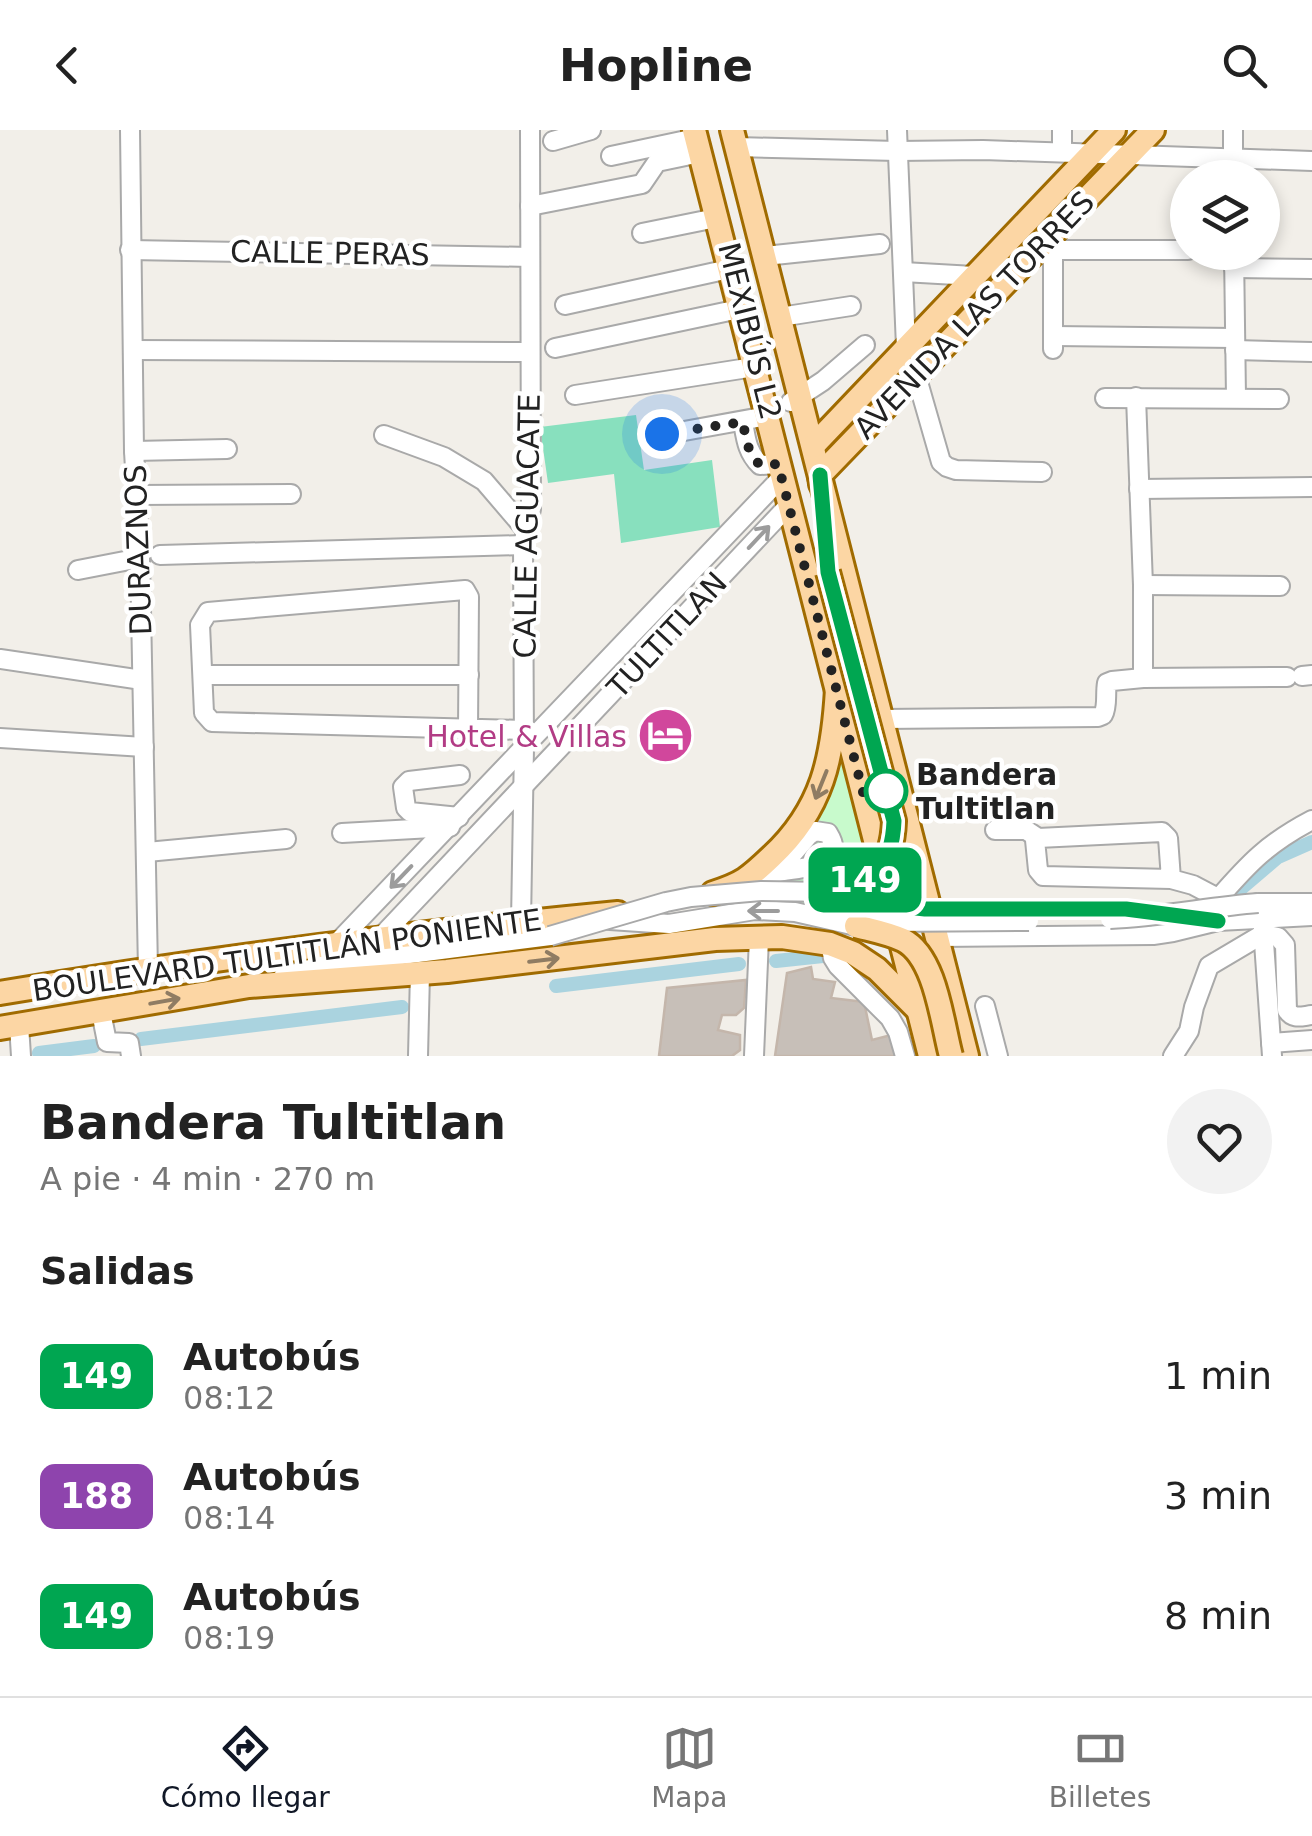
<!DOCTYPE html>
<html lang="es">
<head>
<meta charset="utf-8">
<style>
	:root { --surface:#fff; --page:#f2f2f2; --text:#222; --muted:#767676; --line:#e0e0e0; --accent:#111827 }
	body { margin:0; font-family:"DejaVu Sans",sans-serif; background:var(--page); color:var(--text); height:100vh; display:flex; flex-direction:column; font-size:38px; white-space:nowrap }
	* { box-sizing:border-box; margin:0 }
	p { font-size:32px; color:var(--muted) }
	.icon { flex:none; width:55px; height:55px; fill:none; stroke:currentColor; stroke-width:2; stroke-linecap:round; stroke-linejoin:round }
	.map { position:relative; height:926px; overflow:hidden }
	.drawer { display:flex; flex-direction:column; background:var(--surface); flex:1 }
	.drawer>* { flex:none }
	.badge { padding:0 20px; border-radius:15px; font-size:35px; line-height:65px }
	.fabs { position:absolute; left:1170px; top:30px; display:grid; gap:20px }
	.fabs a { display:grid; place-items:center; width:110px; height:110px; border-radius:50%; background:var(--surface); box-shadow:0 5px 15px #0003; font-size:50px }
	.you { position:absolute; width:50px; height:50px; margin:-25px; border:8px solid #fff; border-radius:50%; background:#1a73e8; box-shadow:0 0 0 15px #1a73e833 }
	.map>.badge { position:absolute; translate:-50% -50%; box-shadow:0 0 0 5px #fff }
	h2 { padding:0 40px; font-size:38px; line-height:90px }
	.round { display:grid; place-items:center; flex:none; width:105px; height:105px; border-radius:52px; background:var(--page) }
	.summary { display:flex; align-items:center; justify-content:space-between; height:170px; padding:0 40px }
	h1 { font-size:48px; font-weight:600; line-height:75px }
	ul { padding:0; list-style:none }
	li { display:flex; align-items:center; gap:30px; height:120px; padding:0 40px }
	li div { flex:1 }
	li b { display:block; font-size:38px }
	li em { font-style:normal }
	li .badge { min-width:110px; font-weight:700; text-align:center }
	header { display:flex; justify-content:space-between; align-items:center; height:130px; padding:0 40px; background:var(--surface); font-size:45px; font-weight:600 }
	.dock { display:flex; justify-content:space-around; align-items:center; height:140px; border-top:2px solid var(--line); background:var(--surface); font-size:28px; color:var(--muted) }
	.dock a { display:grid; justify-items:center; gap:5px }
	.dock .selected { color:var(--accent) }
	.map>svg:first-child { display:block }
	.park { fill:#c8facc }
	.pitch { fill:#88e0be }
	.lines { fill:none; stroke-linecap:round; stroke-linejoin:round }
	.canal { stroke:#aad3df; stroke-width:14 }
	.building { fill:#c7bfb8; stroke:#c4b6ab; stroke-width:2.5 }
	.minor-casing { stroke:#a9a9a9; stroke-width:22 }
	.major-casing { stroke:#a06b00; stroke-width:28 }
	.minor { stroke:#fff; stroke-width:18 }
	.major { stroke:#fcd6a4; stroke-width:22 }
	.minor-bridge-casing { stroke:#a9a9a9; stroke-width:22; stroke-linecap:butt }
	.major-bridge-casing { stroke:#a06b00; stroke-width:28; stroke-linecap:butt }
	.minor-bridge { stroke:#fff; stroke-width:18 }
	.major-bridge { stroke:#fcd6a4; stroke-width:22 }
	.oneway { stroke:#9c9c9c }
	.oneway2 { stroke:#8f7c63 }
	.line-casing { stroke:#fff; stroke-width:22 }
	.line { stroke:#00a651; stroke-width:15 }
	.walk { stroke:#222; stroke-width:10; stroke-dasharray:0 18 }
	.stop-dot { fill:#fff; stroke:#00a651; stroke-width:5 }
	.labels { text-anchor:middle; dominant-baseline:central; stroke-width:9; stroke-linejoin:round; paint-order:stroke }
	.street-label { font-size:30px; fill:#222; stroke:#fff }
	.hotel-label { font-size:30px; fill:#b23c85; stroke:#fff; text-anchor:end }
	.stop-label { font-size:30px; font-weight:bold; fill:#222; stroke:#fff; text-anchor:start }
</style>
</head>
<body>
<header><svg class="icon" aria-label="back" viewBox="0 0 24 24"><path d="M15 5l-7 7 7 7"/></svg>Hopline<svg class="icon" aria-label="search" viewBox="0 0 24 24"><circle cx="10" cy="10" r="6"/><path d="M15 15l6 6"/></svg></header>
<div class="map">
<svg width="1312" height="926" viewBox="0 0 1312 926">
	<rect width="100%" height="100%" fill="#f2efe9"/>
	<polygon class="park" points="842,600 896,813 719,770 782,728"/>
	<polygon class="pitch" points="636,285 644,340 712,330 720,397 621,413 614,344 548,353 540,297"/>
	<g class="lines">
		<g class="canal">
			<polyline points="1237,762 1278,727 1312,712"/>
			<polyline points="776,831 823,826"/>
			<polyline points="556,856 739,834"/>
			<polyline points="141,909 402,877"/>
			<polyline points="39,923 94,916"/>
		</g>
	</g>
	<g class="building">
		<polygon points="811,837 813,849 835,852 831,868 864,872 872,910 895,904 900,926 775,926 787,843"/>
		<polygon points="746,850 744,878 736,885 722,885 718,900 740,905 740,920 732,926 659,926 667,858"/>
	</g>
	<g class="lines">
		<defs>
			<g id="minor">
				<polyline points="130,0 134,321 140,428 148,840"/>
				<polyline points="897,0 906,217"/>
				<polyline points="1062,0 1062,22"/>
				<polyline points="1233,0 1233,48"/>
				<polyline points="553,11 591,0"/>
				<polyline points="737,17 897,21 983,20 1312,31"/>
				<polyline points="611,26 696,8"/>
				<polyline points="530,76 642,54 657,32 700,23"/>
				<polyline points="642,103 716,88"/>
				<polyline points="1046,112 1053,120 1053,219"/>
				<polyline points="130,120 530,127"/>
				<polyline points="1053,120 1188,120"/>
				<polyline points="1234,122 1236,267"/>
				<polyline points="765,126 880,114"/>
				<polyline points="1234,138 1312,139"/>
				<polyline points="903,142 974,146"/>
				<polyline points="565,175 729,139"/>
				<polyline points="780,187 851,176"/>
				<polyline points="1053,206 1235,208"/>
				<polyline points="555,218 739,179"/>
				<polyline points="133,220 530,222"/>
				<polyline points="1235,220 1312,222"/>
				<polyline points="916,245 941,332 947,337 956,340 1042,342"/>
				<polyline points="575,265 754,237"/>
				<polyline points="1136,267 1143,455 1143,548"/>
				<polyline points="1105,268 1279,269"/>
				<polyline points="791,272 823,251 865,215"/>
				<path d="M 743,292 C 746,309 747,322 760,335 L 778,334"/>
				<polyline points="384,305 444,327 484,351 526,400"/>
				<polyline points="662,305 767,286"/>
				<polyline points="134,321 227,319"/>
				<polyline points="1139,359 1312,357"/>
				<polyline points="137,365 291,364"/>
				<polyline points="160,425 523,415"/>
				<polyline points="78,440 140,428"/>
				<polyline points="1143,455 1280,456"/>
				<polyline points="0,529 142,550"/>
				<polyline points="203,545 469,545"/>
				<polyline points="1302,546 1312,545"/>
				<path d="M 882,589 L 1098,587 L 1103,585 C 1108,576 1105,564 1107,553 L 1112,551 L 1143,548 L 1287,547"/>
				<polyline points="468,599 469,467 465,460 208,482 200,495 204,583 212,592 524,600"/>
				<polyline points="0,608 144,617"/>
				<polyline points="459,687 410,682 406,678 403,657 409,651 460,645"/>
				<polyline points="995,700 1026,700 1038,708"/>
				<polyline points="342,703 450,697"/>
				<polyline points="147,722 286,709"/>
				<polyline points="1171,749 1168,708 1162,702 1038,708 1035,710 1038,740 1043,746 1171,749 1193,755 1212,765 1238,789"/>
				<path d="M 743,753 C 755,751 764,747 775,743 C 795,737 851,740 828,703 L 815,701 L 808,706 L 776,743"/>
				<path d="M 1217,770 C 1249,733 1268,713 1312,690"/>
				<polyline points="1258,773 1312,773"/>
				<polyline points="610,790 669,794 755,780 795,782 856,796"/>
				<polyline points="521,792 524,618 523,415 531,379 530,0"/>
				<polyline points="1263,798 1272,926"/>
				<polyline points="938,807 1153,805 1173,802 1218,791 1312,786"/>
				<polyline points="379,809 789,375"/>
				<polyline points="336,814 782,347"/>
				<polyline points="830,814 833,828 838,836 890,888 898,902 905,926"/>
				<polyline points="283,847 324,835 550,806"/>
				<polyline points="985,876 998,926"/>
				<polyline points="101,882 107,912 129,913 131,926"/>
				<polyline points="19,895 21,926"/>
				<polyline points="1271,913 1312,910"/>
				<polyline points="418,926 420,843"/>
				<polyline points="754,926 759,808"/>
				<path d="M 1173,926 L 1189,901 L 1194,877 L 1209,836 L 1263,804 L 1278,807 L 1285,815 L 1287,880 C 1293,890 1302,886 1312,885"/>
			</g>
			<g id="major">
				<polyline points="694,0 930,926"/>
				<polyline points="732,0 967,926"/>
				<polyline points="813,316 1114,0"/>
				<polyline points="821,354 820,345 1153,0"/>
				<path d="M 713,763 C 742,754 749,748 771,727 C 823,679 833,627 837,559"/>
				<path d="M 0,863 C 205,828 411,803 618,783"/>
				<polyline points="0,898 249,856 447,841 715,809 782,807 830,814 853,823 877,839 916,878"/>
			</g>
		</defs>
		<use href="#minor" class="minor-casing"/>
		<use href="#major" class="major-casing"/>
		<use href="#minor" class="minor"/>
		<use href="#major" class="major"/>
		<defs>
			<g id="minor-bridge">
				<path d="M 1110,789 C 1160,787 1208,777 1258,773"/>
				<polyline points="865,795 885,792 1029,791"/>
				<polyline points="550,806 666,772 691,767 761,761 831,762 880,774 925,779 1125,779"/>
			</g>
			<g id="major-bridge">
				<path d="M 828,442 L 894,691 C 892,740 873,748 831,762"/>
				<path d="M 856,796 C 871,800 888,803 903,810 C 936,827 942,893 951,926"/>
			</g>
		</defs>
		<use href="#minor-bridge" class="minor-bridge-casing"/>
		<use href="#major-bridge" class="major-bridge-casing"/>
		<use href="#minor-bridge" class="minor-bridge"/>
		<use href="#major-bridge" class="major-bridge"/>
	</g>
	<defs><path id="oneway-shaft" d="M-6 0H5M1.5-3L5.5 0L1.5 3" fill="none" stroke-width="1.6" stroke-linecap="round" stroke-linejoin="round" transform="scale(2.5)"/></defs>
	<g class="oneway">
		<use href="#oneway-shaft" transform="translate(759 407) rotate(-47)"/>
		<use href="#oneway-shaft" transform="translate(401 747) rotate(134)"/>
		<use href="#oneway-shaft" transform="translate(763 781) rotate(180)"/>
	</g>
	<g class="oneway2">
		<use href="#oneway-shaft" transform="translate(821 655) rotate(112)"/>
		<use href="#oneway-shaft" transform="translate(544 830) rotate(-7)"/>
		<use href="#oneway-shaft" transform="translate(165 871) rotate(-10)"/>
	</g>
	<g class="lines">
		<defs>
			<path id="line" d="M 820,345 L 828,442 L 894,691 C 892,740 873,748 831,762 L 880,774 L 925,779 L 1126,779 L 1218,791"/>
		</defs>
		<use href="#line" class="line-casing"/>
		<use href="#line" class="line"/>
		<path class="walk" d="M 662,304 L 743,292 C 746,309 747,322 760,335 L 778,334 L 864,666 L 886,661"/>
	</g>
	<defs>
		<symbol id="hotel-disc" viewBox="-11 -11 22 22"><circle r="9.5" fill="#d1479c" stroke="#fff"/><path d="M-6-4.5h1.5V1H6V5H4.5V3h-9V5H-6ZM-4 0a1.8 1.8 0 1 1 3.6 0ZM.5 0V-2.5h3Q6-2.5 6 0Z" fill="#fff"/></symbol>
	</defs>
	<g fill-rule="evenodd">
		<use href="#hotel-disc" x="634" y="574" width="63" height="63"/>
	</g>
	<circle class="stop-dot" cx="886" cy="661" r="20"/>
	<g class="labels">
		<g class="street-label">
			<text transform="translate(330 123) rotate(1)">CALLE PERAS</text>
			<text transform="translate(974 185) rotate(-46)">AVENIDA LAS TORRES</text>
			<text transform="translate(750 201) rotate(76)">MEXIBÚS L2</text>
			<text transform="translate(527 396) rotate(-89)">CALLE AGUACATE</text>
			<text transform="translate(138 420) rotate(-92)">DURAZNOS</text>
			<text transform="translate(667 505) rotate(-47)">TULTITLAN</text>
			<text transform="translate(287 825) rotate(-8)">BOULEVARD TULTITLÁN PONIENTE</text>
		</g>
		<g class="hotel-label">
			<text x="627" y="606">Hotel &amp; Villas</text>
		</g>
		<g class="stop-label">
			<text x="916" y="644">Bandera<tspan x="916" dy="34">Tultitlan</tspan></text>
		</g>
	</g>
</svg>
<div class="fabs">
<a><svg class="icon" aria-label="layers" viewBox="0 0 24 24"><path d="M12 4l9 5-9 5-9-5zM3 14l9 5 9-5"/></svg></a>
</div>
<div class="you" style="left:662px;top:304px"></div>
<b class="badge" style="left:865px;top:750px;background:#00a651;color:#fff">149</b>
</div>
<section class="drawer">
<div class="summary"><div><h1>Bandera Tultitlan</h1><p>A pie · 4 min · 270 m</p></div><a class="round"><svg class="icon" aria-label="heart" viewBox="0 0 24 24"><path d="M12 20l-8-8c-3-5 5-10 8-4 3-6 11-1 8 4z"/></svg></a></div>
<h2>Salidas</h2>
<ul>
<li><span class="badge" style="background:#00a651;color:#fff">149</span><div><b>Autobús</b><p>08:12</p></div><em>1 min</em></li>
<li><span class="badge" style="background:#8e44ad;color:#fff">188</span><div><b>Autobús</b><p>08:14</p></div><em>3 min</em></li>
<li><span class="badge" style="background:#00a651;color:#fff">149</span><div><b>Autobús</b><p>08:19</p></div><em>8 min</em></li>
</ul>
</section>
<nav class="dock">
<a class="selected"><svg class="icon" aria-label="directions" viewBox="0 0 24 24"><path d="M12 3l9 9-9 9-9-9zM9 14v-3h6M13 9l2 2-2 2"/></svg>Cómo llegar</a>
<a><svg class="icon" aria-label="map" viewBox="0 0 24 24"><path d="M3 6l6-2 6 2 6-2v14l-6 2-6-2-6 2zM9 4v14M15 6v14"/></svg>Mapa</a>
<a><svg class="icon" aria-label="tickets" viewBox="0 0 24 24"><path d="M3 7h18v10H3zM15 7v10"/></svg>Billetes</a>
</nav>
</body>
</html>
